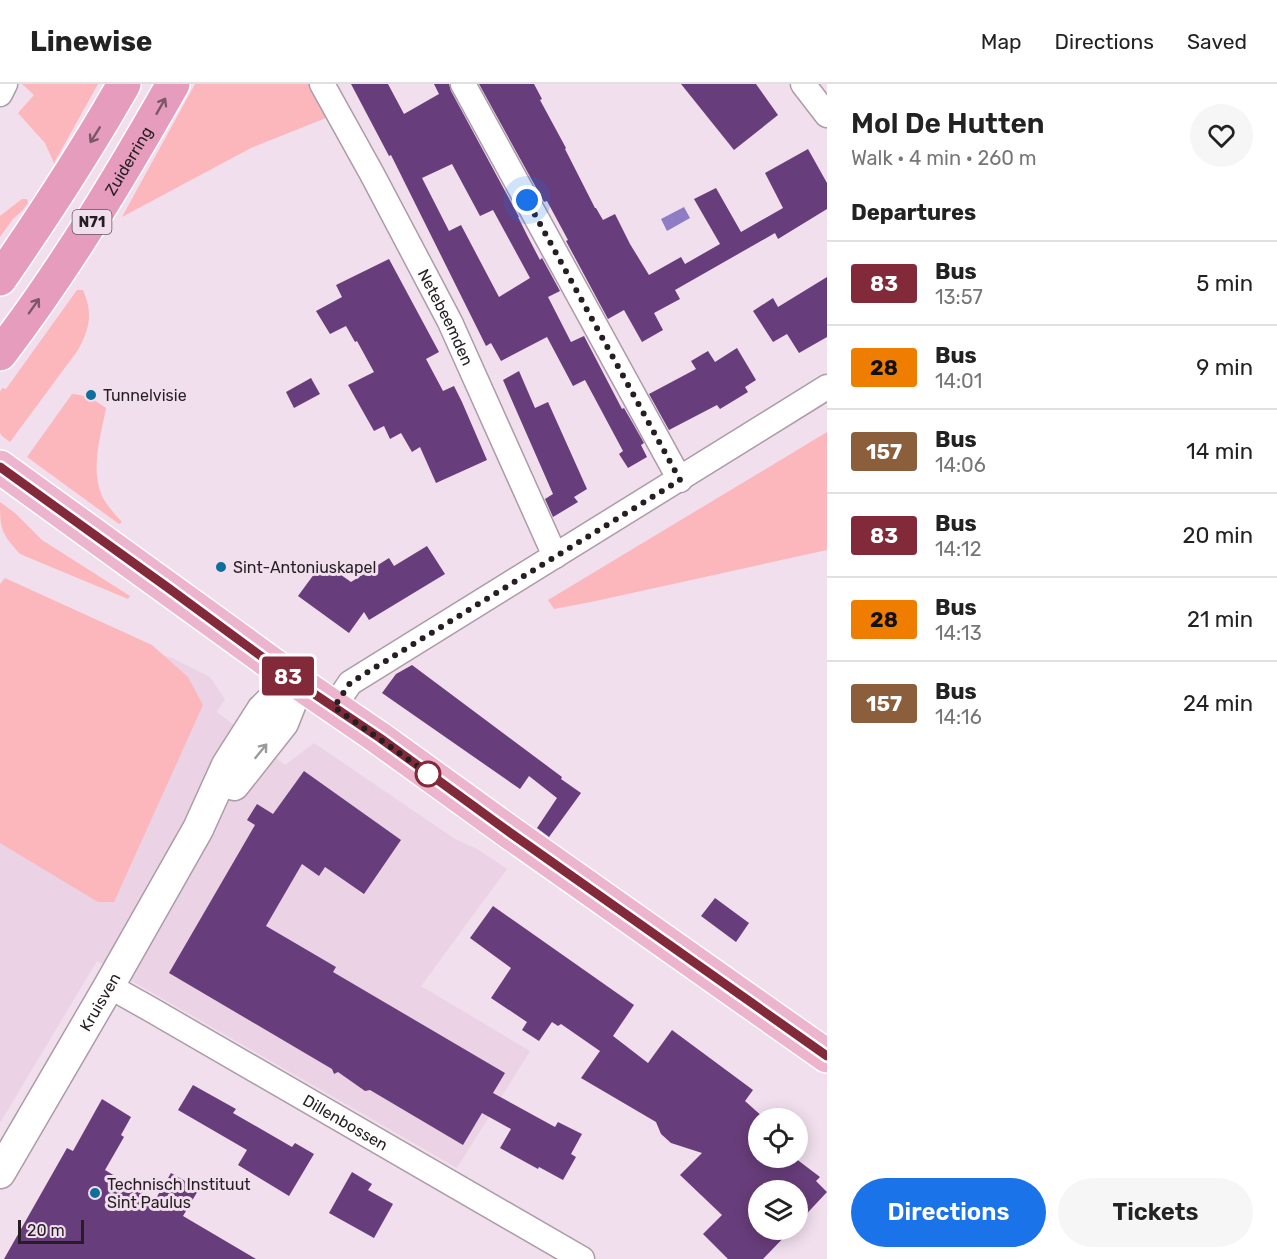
<!DOCTYPE html>
<html lang="en">
<head>
<meta charset="utf-8">
<style>
	:root { --surface:#fff; --page:#f6f6f6; --text:#222; --muted:#767676; --line:#e0e0e0; --accent:#1a73e8 }
	body { margin:0; font-family:Rubik,sans-serif; background:var(--page); color:var(--text); height:100vh; display:flex; flex-direction:column; font-size:22px; white-space:nowrap }
	* { box-sizing:border-box; margin:0 }
	p { font-size:20px; color:var(--muted) }
	.icon { flex:none; width:33px; height:33px; fill:none; stroke:currentColor; stroke-width:2; stroke-linecap:round; stroke-linejoin:round }
	.map { position:relative; flex:1; overflow:hidden }
	.details { display:flex; flex-direction:column; background:var(--surface); width:450px }
	.details>* { flex:none }
	.badge { padding:0 12px; border-radius:4px; font-size:21px; line-height:39px }
	.tools { position:absolute; left:748px; top:1024px; display:grid; gap:12px }
	.tools a { display:grid; place-items:center; width:60px; height:60px; border-radius:50%; background:var(--surface); box-shadow:0 3px 15px #0003; font-size:30px }
	.scale { position:absolute; left:18px; bottom:15px; width:66px; box-sizing:border-box; padding-left:6px; border:3px solid #251e23; border-top:0; font-size:16px; line-height:21px; white-space:nowrap; color:#251e23; -webkit-text-stroke:4px #f1dfed; paint-order:stroke }
	.you { position:absolute; width:30px; height:30px; margin:-15px; border:4px solid #fff; border-radius:50%; background:#1a73e8; box-shadow:0 0 0 9px #1a73e833 }
	.map>.badge { position:absolute; translate:-50% -50%; box-shadow:0 0 0 3px #fff }
	h2 { padding:0 24px; font-size:22px; line-height:54px }
	.round { display:grid; place-items:center; flex:none; width:63px; height:63px; border-radius:32px; background:var(--page) }
	.headline { display:flex; align-items:center; justify-content:space-between; height:102px; padding:0 24px }
	h1 { font-size:28px; font-weight:600; line-height:45px }
	.cta { display:flex; gap:12px; margin-top:auto; padding:12px 24px }
	.cta a { flex:1; height:69px; border-radius:36px; background:var(--accent); color:#fff; font-size:24px; font-weight:600; line-height:69px; text-align:center }
	.cta a+a { background:var(--page); color:var(--text) }
	ul { padding:0; list-style:none }
	li { display:flex; align-items:center; gap:18px; height:84px; padding:0 24px; border-top:2px solid var(--line) }
	li div { flex:1 }
	li b { display:block; font-size:22px }
	li em { font-style:normal }
	li .badge { min-width:66px; font-weight:700; text-align:center }
	header { display:flex; align-items:center; gap:36px; box-sizing:border-box; height:84px; padding:0 30px; background:var(--surface); border-bottom:2px solid var(--line) }
	header strong { font-size:28px }
	nav { display:flex; gap:33px; margin-inline-start:auto; font-size:21px }
	main { display:flex; flex:1; min-height:0 }
	.map>svg:first-child { display:block }
	.built { fill:#ebd2e5 }
	.green { fill:#fcb7bd }
	.water { fill:#8f7cc5 }
	.building { fill:#683d7b; fill-rule:evenodd }
	.lines { fill:none; stroke-linecap:round; stroke-linejoin:round }
	.minor-casing { stroke:#ac9ba8; stroke-width:27 }
	.tertiary-casing { stroke:#ac9ba8; stroke-width:33 }
	.primary-casing { stroke:#fff; stroke-width:36 }
	.trunk-casing { stroke:#fff; stroke-width:36 }
	.minor { stroke:#fff; stroke-width:24 }
	.tertiary { stroke:#fff; stroke-width:30 }
	.primary { stroke:#ecb5cd; stroke-width:33 }
	.trunk { stroke:#e69cbc; stroke-width:33 }
	.oneway { stroke:#7c5768 }
	.oneway2 { stroke:#9d9a9c }
	.line-casing { stroke:#fff; stroke-width:14 }
	.line { stroke:#822a3a; stroke-width:9 }
	.walk { stroke:#251e23; stroke-width:6; stroke-dasharray:0 10.8 }
	.poi-dot { fill:#0e6f9d; stroke:#f1dfed; stroke-width:2 }
	.stop-dot { fill:#fff; stroke:#822a3a; stroke-width:3 }
	.labels { text-anchor:middle; dominant-baseline:central; stroke-width:6; stroke-linejoin:round; paint-order:stroke }
	.shield { fill:#f1dfed; stroke:#625860; stroke-width:1.5 }
	.shield-label { font-size:15px; font-weight:bold; fill:#251e23 }
	.street-label { font-size:16px; fill:#251e23; stroke:#f1dfed }
	.poi-label { font-size:16px; fill:#251e23; stroke:#f1dfed; text-anchor:start }
</style>
</head>
<body>
<header>
<strong>Linewise</strong>
<nav><a>Map</a><a>Directions</a><a>Saved</a></nav>
</header>
<main>
<div class="map">
<svg width="827" height="1175" viewBox="0 0 827 1175">
	<rect width="100%" height="100%" fill="#f1dfed"/>
	<polygon class="built" points="0,514 109,556 172,574 210,593 225,615 217,628 285,681 314,659 455,755 477,765 507,785 421,902 530,967 457,1084 97,877 0,1039"/>
	<g class="green">
		<polygon points="22,0 98,0 54,79 45,59 18,29 34,11"/>
		<polygon points="195,0 313,0 331,32 251,64 122,133"/>
		<polygon points="22,115 27,115 28,119 22,127 13,135 0,153 0,132"/>
		<path d="M 77,206 L 83,206 C 93,229 90,244 78,266 L 10,358 L 2,352 L 0,349 L 0,308 L 2,304 L 6,305 Z"/>
		<path d="M 72,310 C 86,311 95,316 106,324 C 101,351 90,385 102,412 C 107,422 115,430 122,438 L 119,440 L 27,373 Z"/>
		<polygon points="827,348 827,466 591,518 554,525 548,516"/>
		<path d="M 0,418 L 15,429 L 42,456 L 130,512 L 128,515 L 20,470 C 1,449 0,445 0,418 Z"/>
		<polygon points="5,494 152,561 188,593 203,621 114,818 98,818 0,759 0,500"/>
	</g>
	<polygon class="water" points="684,123 690,134 667,147 661,135"/>
	<g class="building">
		<path d="M 351,0 L 388,0 L 404,30 L 439,10 L 434,0 L 449,0 L 451,7 L 519,133 L 518,133 L 528,153 L 540,176 L 542,174 L 560,207 L 548,213 L 571,258 L 584,252 L 622,325 L 624,324 L 644,359 L 641,361 L 647,373 L 628,384 L 619,370 L 623,367 L 585,296 L 573,302 L 547,253 L 501,277 L 491,259 L 486,262 L 391,71 L 389,72 ZM 452,80 L 480,132 L 493,126 L 530,194 L 499,213 L 461,141 L 449,147 L 422,94 Z"/>
		<polygon points="479,0 534,0 542,15 540,16 566,64 565,65 595,124 596,124 603,136 615,130 630,160 649,191 681,173 685,180 720,160 694,115 716,104 741,148 783,124 765,89 808,65 827,99 827,125 778,155 775,149 675,206 680,215 654,229 663,246 642,258 624,226 608,235 566,157 568,156 547,117 544,118"/>
		<polygon points="681,0 756,0 778,31 734,66"/>
		<polygon points="389,175 439,268 426,275 443,307 454,302 462,318 487,376 436,399 420,363 412,368 401,349 390,355 384,342 374,347 348,301 374,288 357,257 355,258 346,242 330,250 316,227 342,213 336,201"/>
		<polygon points="827,193 827,253 799,269 787,250 773,258 753,227 773,214 778,223"/>
		<polygon points="737,264 756,296 745,303 748,308 720,325 717,321 669,346 649,310 696,285 691,277 708,267 715,278"/>
		<polygon points="519,287 535,324 548,318 587,405 574,413 578,418 553,433 545,415 553,410 503,296"/>
		<polygon points="311,294 320,310 294,324 286,308"/>
		<polygon points="427,462 445,490 369,536 364,528 349,549 298,512 323,478 351,498 389,474 394,482"/>
		<polygon points="412,581 562,693 561,695 581,709 549,753 537,744 557,714 529,692 520,705 382,609 396,590"/>
		<polygon points="304,687 401,756 364,810 325,783 319,792 302,780 266,842 336,883 333,888 505,989 493,1009 555,1043 558,1038 582,1050 571,1070 576,1073 563,1096 539,1083 538,1085 500,1064 511,1045 482,1029 463,1061 370,1006 365,1007 338,988 334,990 332,985 169,889 255,741 247,736 257,720 273,730"/>
		<polygon points="715,814 749,839 736,858 701,832"/>
		<polygon points="493,822 634,921 613,952 648,979 672,946 753,1006 745,1017 765,1035 757,1035 759,1037 759,1074 795,1074 820,1093 816,1097 827,1108 798,1139 798,1107 759,1107 759,1146 791,1146 763,1175 728,1175 703,1150 722,1131 680,1091 702,1069 671,1059 661,1050 656,1038 581,994 600,967 561,940 558,942 552,938 539,957 522,946 527,938 491,914 511,884 470,854"/>
		<polygon points="193,1001 236,1025 233,1029 292,1063 295,1059 314,1070 289,1112 238,1081 247,1066 178,1026"/>
		<polygon points="102,1015 131,1033 121,1051 124,1053 105,1086 155,1116 171,1089 199,1105 183,1132 256,1175 4,1175 67,1064 73,1067"/>
		<polygon points="352,1088 372,1100 368,1106 393,1120 374,1154 329,1129"/>
	</g>
	<g class="lines">
		<defs>
			<g id="minor">
				<path id="s1" d="M 322,0 L 372,90 L 450,238 L 555,472"/>
				<polyline points="463,0 680,396"/>
				<polyline points="803,0 827,31"/>
				<polyline points="0,10 5,0"/>
				<polyline points="334,623 350,599 827,303"/>
				<path id="s2" d="M 109,902 L 150,925 L 582,1175"/>
			</g>
			<g id="tertiary">
				<polyline points="234,701 283,639 293,614 293,595"/>
				<path id="s3" d="M 0,1089 L 109,902 L 198,745 L 227,681 L 262,626 L 293,595"/>
			</g>
			<polyline id="primary" points="0,383 293,595 379,654 512,750 827,972"/>
			<g id="trunk">
				<path d="M 0,195 C 44,131 86,67 124,0"/>
				<path id="s4" d="M 0,270 C 65,185 120,93 173,0"/>
			</g>
		</defs>
		<use href="#minor" class="minor-casing"/>
		<use href="#tertiary" class="tertiary-casing"/>
		<use href="#primary" class="primary-casing"/>
		<use href="#trunk" class="trunk-casing"/>
		<use href="#minor" class="minor"/>
		<use href="#tertiary" class="tertiary"/>
		<use href="#primary" class="primary"/>
		<use href="#trunk" class="trunk"/>
	</g>
	<defs><path id="oneway-shaft" d="M-6 0H5M1.5-3L5.5 0L1.5 3" fill="none" stroke-width="1.6" stroke-linecap="round" stroke-linejoin="round" transform="scale(1.5)"/></defs>
	<g class="oneway">
		<use href="#oneway-shaft" transform="translate(161 22) rotate(-60)"/>
		<use href="#oneway-shaft" transform="translate(95 51) rotate(122)"/>
		<use href="#oneway-shaft" transform="translate(34 222) rotate(-55)"/>
	</g>
	<use class="oneway2" href="#oneway-shaft" transform="translate(261 667) rotate(-51)"/>
	<g class="lines">
		<defs>
			<polyline id="line" points="0,383 167,503 292,595 380,654 512,750 827,972"/>
		</defs>
		<use href="#line" class="line-casing"/>
		<use href="#line" class="line"/>
		<polyline class="walk" points="428,690 436,695 334,623 350,599 680,396 527,116"/>
	</g>
	<g class="poi-dot">
		<circle cx="91" cy="311" r="6"/>
		<circle cx="221" cy="483" r="6"/>
		<circle cx="95" cy="1109" r="6"/>
	</g>
	<circle class="stop-dot" cx="428" cy="690" r="12"/>
	<g class="labels">
		<rect class="shield" x="72.5" y="126" width="39" height="24" rx="4.5"/>
		<g class="shield-label">
			<text x="92" y="138">N71</text>
		</g>
		<g class="street-label">
			<text stroke="none"><textPath href="#s4" startOffset="232">Zuiderring</textPath></text>
			<text stroke="none"><textPath href="#s1" startOffset="264">Netebeemden</textPath></text>
			<text stroke="none"><textPath href="#s3" startOffset="198">Kruisven</textPath></text>
			<text stroke="none"><textPath href="#s2" startOffset="273">Dillenbossen</textPath></text>
		</g>
		<g class="poi-label">
			<text x="103" y="311">Tunnelvisie</text>
			<text x="233" y="483">Sint-Antoniuskapel</text>
			<text x="107" y="1100">Technisch Instituut<tspan x="107" dy="18">Sint Paulus</tspan></text>
		</g>
	</g>
</svg>
<div class="tools">
<a><svg class="icon" aria-label="locate" viewBox="0 0 24 24"><circle cx="12" cy="12" r="6"/><path d="M12 2v4M12 18v4M2 12h4M18 12h4"/></svg></a>
<a><svg class="icon" aria-label="layers" viewBox="0 0 24 24"><path d="M12 4l9 5-9 5-9-5zM3 14l9 5 9-5"/></svg></a>
</div>
<div class="scale">20 m</div>
<div class="you" style="left:527px;top:116px"></div>
<b class="badge" style="left:288px;top:592px;background:#822a3a;color:#fff">83</b>
</div>
<section class="details">
<div class="headline"><div><h1>Mol De Hutten</h1><p>Walk · 4 min · 260 m</p></div><a class="round"><svg class="icon" aria-label="heart" viewBox="0 0 24 24"><path d="M12 20l-8-8c-3-5 5-10 8-4 3-6 11-1 8 4z"/></svg></a></div>
<h2>Departures</h2>
<ul>
<li><span class="badge" style="background:#822a3a;color:#fff">83</span><div><b>Bus</b><p>13:57</p></div><em>5 min</em></li>
<li><span class="badge" style="background:#ef7d00;color:#111">28</span><div><b>Bus</b><p>14:01</p></div><em>9 min</em></li>
<li><span class="badge" style="background:#8b5e3c;color:#fff">157</span><div><b>Bus</b><p>14:06</p></div><em>14 min</em></li>
<li><span class="badge" style="background:#822a3a;color:#fff">83</span><div><b>Bus</b><p>14:12</p></div><em>20 min</em></li>
<li><span class="badge" style="background:#ef7d00;color:#111">28</span><div><b>Bus</b><p>14:13</p></div><em>21 min</em></li>
<li><span class="badge" style="background:#8b5e3c;color:#fff">157</span><div><b>Bus</b><p>14:16</p></div><em>24 min</em></li>
</ul>
<div class="cta"><a>Directions</a><a>Tickets</a></div>
</section>
</main>
</body>
</html>
